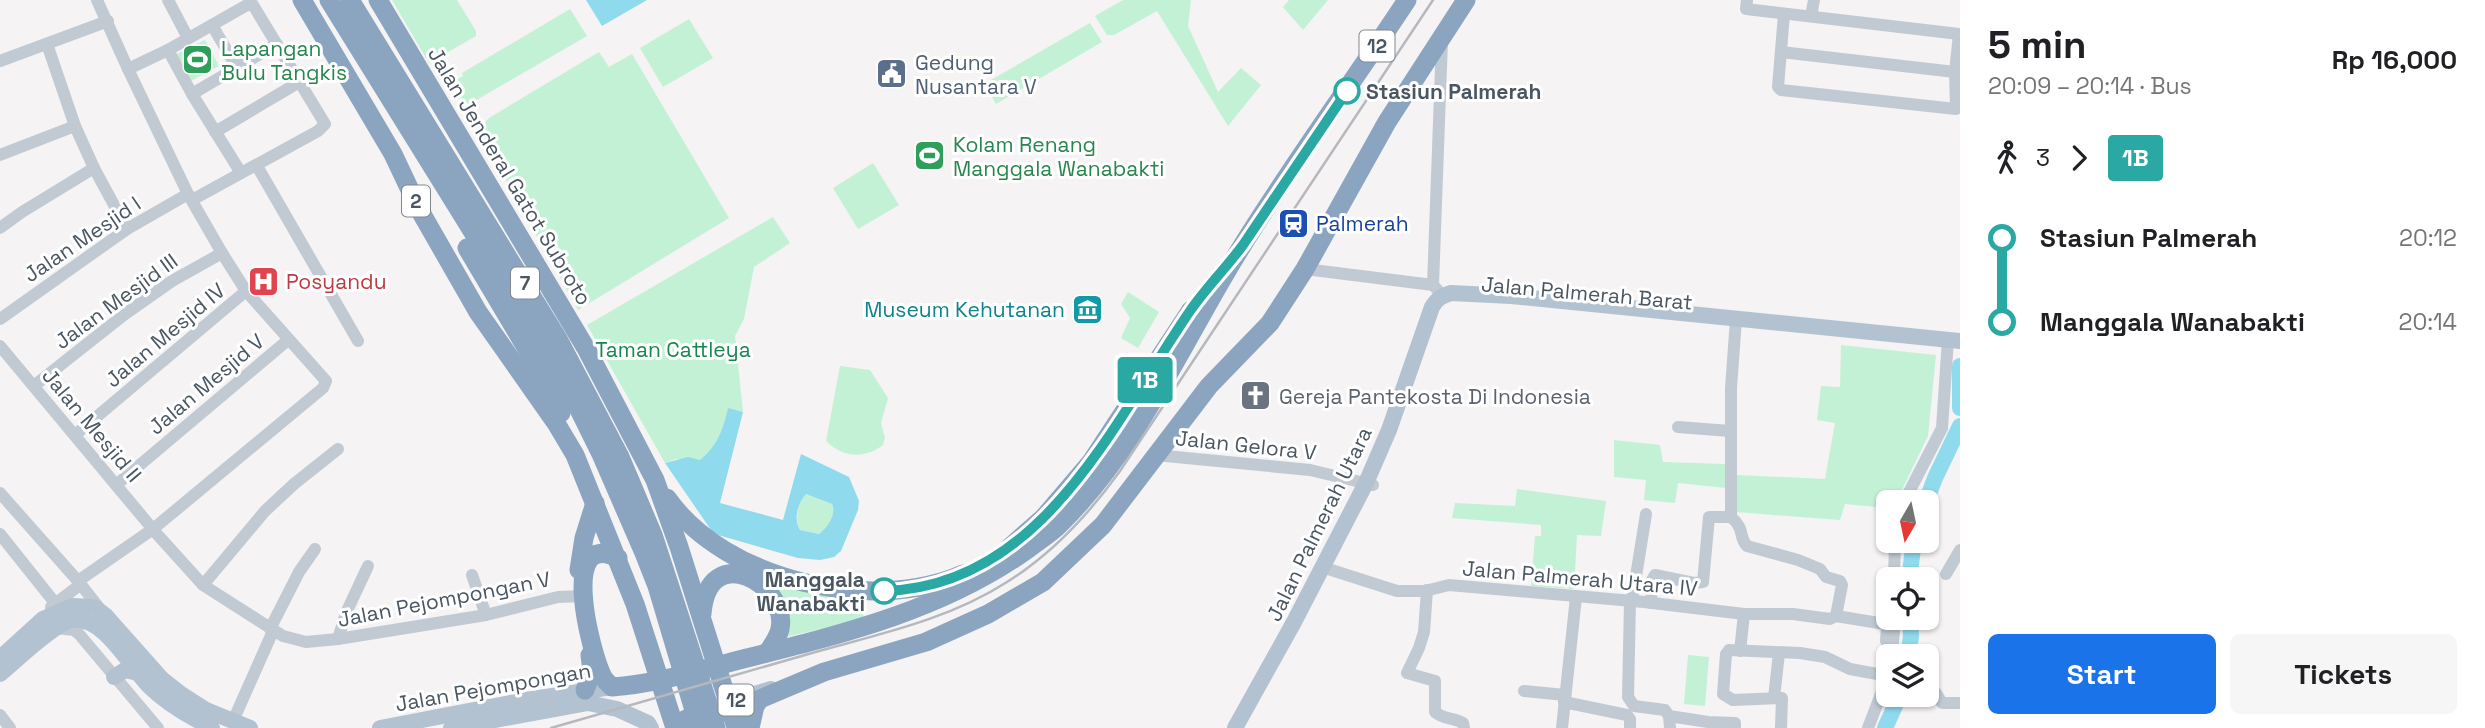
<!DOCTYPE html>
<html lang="en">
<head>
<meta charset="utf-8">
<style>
	:root { --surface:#fff; --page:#f6f6f6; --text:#202124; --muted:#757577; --accent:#1a73e8 }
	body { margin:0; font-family:"Space Grotesk",sans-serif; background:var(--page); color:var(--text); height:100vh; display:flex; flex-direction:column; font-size:26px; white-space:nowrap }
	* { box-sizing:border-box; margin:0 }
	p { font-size:23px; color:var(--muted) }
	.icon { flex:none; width:38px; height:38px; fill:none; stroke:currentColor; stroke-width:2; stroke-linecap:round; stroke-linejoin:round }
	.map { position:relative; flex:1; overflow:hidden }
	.details { display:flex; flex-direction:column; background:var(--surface); width:525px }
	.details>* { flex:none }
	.badge { padding:0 14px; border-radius:5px; font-size:24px; line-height:46px }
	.needle { width:46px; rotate:189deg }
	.controls { position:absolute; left:1876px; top:490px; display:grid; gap:14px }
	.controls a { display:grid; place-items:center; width:63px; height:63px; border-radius:10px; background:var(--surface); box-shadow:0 2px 5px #0004; font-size:35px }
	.map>.badge { position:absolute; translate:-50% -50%; box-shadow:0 0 0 4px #fff }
	.legs { display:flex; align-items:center; gap:10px; height:77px; padding:0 28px; font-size:23px }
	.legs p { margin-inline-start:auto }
	.headline { display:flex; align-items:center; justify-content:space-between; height:119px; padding:0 28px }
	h1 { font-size:38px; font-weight:700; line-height:52px }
	.button { display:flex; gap:14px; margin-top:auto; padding:14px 28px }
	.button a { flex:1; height:80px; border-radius:10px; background:var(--accent); color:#fff; font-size:28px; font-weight:700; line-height:80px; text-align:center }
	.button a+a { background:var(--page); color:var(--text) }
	ul { padding:0 28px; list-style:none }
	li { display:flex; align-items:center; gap:24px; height:84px; font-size:26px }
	li i { display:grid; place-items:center; width:10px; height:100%; margin:0 9px; background:currentColor }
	li i::after { content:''; width:18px; height:18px; margin:-9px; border:5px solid; border-radius:50%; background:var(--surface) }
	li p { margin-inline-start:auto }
	li:first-child i { background:linear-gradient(#0000 50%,currentColor 0) }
	li:last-child i { background:linear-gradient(currentColor 50%,#0000 0) }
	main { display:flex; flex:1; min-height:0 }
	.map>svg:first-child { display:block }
	.green { fill:#c3f1d5 }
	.water { fill:#90daee; fill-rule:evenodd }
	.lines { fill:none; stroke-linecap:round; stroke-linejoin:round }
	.river { stroke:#90daee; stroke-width:16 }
	.minor { stroke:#c1cad2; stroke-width:12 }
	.major { stroke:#b3c2d1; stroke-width:16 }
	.highway { stroke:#8ba5c1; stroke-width:19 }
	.rail { stroke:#b5b8bd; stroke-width:2.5 }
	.line-1-casing { stroke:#fff; stroke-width:16 }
	.line-1 { stroke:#2aa8a4; stroke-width:10 }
	.stop-1-dot { fill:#fff; stroke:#2aa8a4; stroke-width:3.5 }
	.labels { text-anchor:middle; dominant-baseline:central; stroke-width:6; stroke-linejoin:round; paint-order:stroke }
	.shield { fill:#fff; stroke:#808990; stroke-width:2 }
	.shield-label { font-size:19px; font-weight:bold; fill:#4a5661 }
	.leisure-label { font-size:21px; fill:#27864d; stroke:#fff; text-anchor:start }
	.service-label { font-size:21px; fill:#4e5e75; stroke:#fff; text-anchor:start }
	.stop-label { font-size:21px; font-weight:bold; fill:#4a5661; stroke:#fff; text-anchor:start }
	.street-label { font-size:21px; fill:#4a5661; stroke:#fff }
	.transit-label { font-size:21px; fill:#164399; stroke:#fff; text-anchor:start }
	.health-label { font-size:21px; fill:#be3a42; stroke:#fff; text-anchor:start }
	.culture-label { font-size:21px; fill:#0d838f; stroke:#fff; text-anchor:end }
	.park-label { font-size:21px; fill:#17864f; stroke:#fff }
	.worship-label { font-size:21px; fill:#5b616d; stroke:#fff; text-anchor:start }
</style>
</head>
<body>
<main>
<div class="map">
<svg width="1960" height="728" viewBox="0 0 1960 728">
	<rect width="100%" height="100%" fill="#f5f3f3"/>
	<g class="green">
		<polygon points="392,0 457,0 476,31 476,36 429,63"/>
		<polygon points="1123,0 1191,0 1188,26 1218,92 1241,68 1261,85 1228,126 1157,11 1114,35 1107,35 1095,16"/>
		<polygon points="1289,0 1328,0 1303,30 1283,7"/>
		<polygon points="570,9 587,36 466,106 452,82 463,76 462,73"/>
		<polygon points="689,19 713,58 663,87 640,48"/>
		<polygon points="1090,23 1102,42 996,104 984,84"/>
		<polygon points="205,40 219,66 191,81 177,54"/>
		<polygon points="599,52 609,67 632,54 729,218 578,310 488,148 483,134 483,125 489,118"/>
		<polygon points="873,163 899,205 858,229 833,188"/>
		<path d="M 773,217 L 790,243 L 754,267 L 744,319 L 735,336 L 743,412 L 728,409 C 723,430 717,446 700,460 L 676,459 L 665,463 L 587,325 Z"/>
		<polygon points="1128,292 1159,312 1138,348 1121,338 1130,318 1121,304"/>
		<polygon points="1841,345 1936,355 1928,436 1896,502 1888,502 1888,508 1845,504 1840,520 1736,512 1737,475 1825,479 1835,423 1817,420 1821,386 1840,387"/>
		<path d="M 840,366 L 870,370 L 888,398 L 881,423 L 885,438 L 883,445 C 864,459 843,458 826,441 Z"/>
		<polygon points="1614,440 1660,445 1663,462 1725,464 1726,488 1678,483 1675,503 1644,500 1646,480 1614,477"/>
		<polygon points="1517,489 1606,501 1601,536 1577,535 1574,589 1531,586 1535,536 1541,536 1541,525 1452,518 1455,503 1515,506"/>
		<path d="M 806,494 L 832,504 C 837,515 827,528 819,534 L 800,530 C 794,519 798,503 806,494 Z"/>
		<polygon points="769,578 864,596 863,620 785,637"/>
		<polygon points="1688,655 1709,657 1705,706 1684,704"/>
	</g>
	<g class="water">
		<polygon points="586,0 647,0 602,26"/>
		<path d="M 728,408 L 743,412 L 720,503 L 783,520 L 801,454 L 849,477 L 859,501 L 858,510 L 841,551 L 834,557 L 820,560 L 798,558 L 718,535 L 711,530 L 665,463 L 688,457 L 700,460 C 717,446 723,430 728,408 ZM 806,494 L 832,504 C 837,514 827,528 819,534 L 800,530 C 793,519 798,503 806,494 Z"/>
	</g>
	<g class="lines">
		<g class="river">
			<polyline points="1960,366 1960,408"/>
			<polyline points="1926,502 1935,478 1960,426"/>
			<polyline points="1909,579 1914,541"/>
			<polyline points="1908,656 1911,636 1910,618"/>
			<polyline points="1885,728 1900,695"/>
		</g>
		<g class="minor">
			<polyline points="168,0 188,38"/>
			<polyline points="1747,0 1746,9 1959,34"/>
			<polyline points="1784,14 1778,87 1781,90 1956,109 1955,72 1959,34"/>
			<polyline points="1811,16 1814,0"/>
			<polyline points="212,25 237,68"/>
			<polyline points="1442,40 1433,285 1443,296"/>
			<polyline points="47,44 75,126 94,168 127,229"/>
			<polyline points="168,50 192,94 241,173"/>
			<polyline points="1781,52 1955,72"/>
			<polyline points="0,61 108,21"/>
			<polyline points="128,69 168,50 247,5 253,5 325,124 318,131 192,200"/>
			<polyline points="192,94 277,44"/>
			<polyline points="215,132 301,81"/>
			<polyline points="0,155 75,126"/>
			<polyline points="257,166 358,341"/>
			<polyline points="0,228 22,212 94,168"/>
			<polyline points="1305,269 1433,285"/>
			<polyline points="0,319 127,229 188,194"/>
			<path d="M 1736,319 L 1731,388 L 1731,517 C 1746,530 1738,537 1747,546 L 1798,560 L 1820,569 L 1826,577 L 1840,581 L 1842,585 L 1836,616"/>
			<polyline points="0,346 156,533 203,585 283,636 306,642 338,639 486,615 558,597 583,596"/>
			<polyline points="35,385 125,314 172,281 222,253"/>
			<polyline points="1678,427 1730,431"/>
			<polyline points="75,435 246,291"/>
			<polyline points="1155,455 1310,470 1373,485"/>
			<polyline points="116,485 288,340"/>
			<polyline points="0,493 78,581 100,609"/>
			<polyline points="1904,502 1942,428 1948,339"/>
			<polyline points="0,534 55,603"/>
			<polyline points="1322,567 1397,591 1425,591 1449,585 1644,602 1744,614 1793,614 1830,619 1836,616 1885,624 1887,628 1886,641 1889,645 1893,645"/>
			<polyline points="1946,574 1960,550"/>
			<polyline points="472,575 486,615"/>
			<polyline points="1894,579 1895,541"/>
			<polyline points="78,581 153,529 323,388 326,381 246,291 222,253 188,194 128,69 97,0"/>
			<polyline points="203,585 265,511 294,484 338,449"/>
			<path d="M 1427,590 L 1424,632 L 1419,648 L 1407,673 L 1435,681 L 1435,712 C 1444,720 1453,717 1463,723 L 1464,728"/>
			<polyline points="1630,601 1628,697 1634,706 1665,710 1669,716 1670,728"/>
			<polyline points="1632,601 1646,514"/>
			<polyline points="1651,603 1652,580 1655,575 1694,583 1703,582 1709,517 1731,517"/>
			<polyline points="51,607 81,584"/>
			<polyline points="56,628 74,630 79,634 158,728"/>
			<polyline points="270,629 299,572 315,549"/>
			<polyline points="338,639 346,613 368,566"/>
			<polyline points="1740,651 1744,614"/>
			<polyline points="1892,656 1895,618"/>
			<polyline points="1927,685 1936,693 1942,703 1960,703"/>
			<polyline points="1524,691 1565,695"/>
			<polyline points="1774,698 1779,653"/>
			<polyline points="1564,702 1627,715 1630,719 1630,728"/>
			<polyline points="0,715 10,728"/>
			<polyline points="1669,716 1708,722 1735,723 1735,728"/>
			<polyline points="233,721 273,631"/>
			<polyline points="1562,728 1576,597"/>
			<polyline points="1781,728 1782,698 1733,700 1723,694 1726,654 1729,650 1800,653 1825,657 1850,669 1888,676"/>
			<polyline points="1868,728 1888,676"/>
		</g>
		<g class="major">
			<polyline points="0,658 43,619 72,606 94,607 106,616 162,679 181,694 206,710 250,728"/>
			<path d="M 0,674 C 17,660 51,627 69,621 C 101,611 130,667 149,686 C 167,704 190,717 212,728"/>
			<polyline points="114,677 125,670 138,673"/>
			<polyline points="719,705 771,689"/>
			<polyline points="380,728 526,700 612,687"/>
			<polyline points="451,728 588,703 617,709 648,723 651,728"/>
			<path d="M 1235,728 L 1294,622 L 1366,483 L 1389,430 L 1432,307 C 1437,299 1441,296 1451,293 L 1511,296 L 1960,341"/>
		</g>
		<g class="highway">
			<path d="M 302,0 L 393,154 L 419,209 L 478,312 L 556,423 L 575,455 L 635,604 L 675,728 C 686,712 720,711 738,713 L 748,728"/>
			<polyline points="329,0 564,379 601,454 644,553 657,586 699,727"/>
			<polyline points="350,0 558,339 620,457 653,535 716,728"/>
			<polyline points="378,0 587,350 655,480 679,547 735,724"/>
			<polyline points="467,248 543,376 561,413"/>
			<path d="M 667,498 C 725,581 872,614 963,574"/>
			<polyline points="1010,547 1044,517 1091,462 1191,310"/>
			<path d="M 618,558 C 558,528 591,652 602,675 C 604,680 608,683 612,687 C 656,684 700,670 743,659 C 843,634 943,610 1028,549 C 1038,541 1050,534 1059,525 C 1139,447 1183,340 1242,246 C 1294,162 1353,82 1407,0"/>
			<polyline points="579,570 584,538 595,503"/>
			<path d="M 702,614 C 708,538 789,585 780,629 C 778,638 772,646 767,653"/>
			<polyline points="585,690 592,671 590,655"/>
			<polyline points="750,728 755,706 760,699 824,672 926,642 988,614 1043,582 1103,525 1209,386 1270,323 1305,269 1387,122 1466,0"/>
		</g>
		<path class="rail" d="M 551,728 C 638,703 725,678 812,653 C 879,634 948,620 1007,582 C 1052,554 1089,514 1120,471 L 1433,0"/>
	</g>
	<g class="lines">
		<defs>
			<path id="line-1" d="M 884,591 C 1042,587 1113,423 1190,311 C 1206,288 1226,268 1243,245 C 1278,194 1312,142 1347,91"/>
		</defs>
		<use href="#line-1" class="line-1-casing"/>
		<use href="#line-1" class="line-1"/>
	</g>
	<defs>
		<symbol id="stadium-square" viewBox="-11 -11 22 22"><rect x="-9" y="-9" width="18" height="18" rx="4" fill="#2e9e5b" stroke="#fff"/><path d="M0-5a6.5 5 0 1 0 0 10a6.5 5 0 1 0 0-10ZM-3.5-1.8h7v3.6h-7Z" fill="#fff"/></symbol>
		<symbol id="civic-square" viewBox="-11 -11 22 22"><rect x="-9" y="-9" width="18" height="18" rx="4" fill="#5c6f8a" stroke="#fff"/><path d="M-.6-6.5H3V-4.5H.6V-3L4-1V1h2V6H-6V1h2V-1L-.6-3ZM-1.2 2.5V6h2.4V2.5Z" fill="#fff"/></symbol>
		<symbol id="station-square" viewBox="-11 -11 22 22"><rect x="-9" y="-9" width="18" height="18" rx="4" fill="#1a4fb4" stroke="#fff"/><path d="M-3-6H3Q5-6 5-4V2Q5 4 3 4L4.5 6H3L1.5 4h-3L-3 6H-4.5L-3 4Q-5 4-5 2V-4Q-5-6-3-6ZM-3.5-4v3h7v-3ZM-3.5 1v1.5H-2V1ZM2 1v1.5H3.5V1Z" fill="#fff"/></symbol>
		<symbol id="hospital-square" viewBox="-11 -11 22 22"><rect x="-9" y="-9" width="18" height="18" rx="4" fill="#e0444e" stroke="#fff"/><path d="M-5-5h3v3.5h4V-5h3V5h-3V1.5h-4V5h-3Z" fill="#fff"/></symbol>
		<symbol id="museum-square" viewBox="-11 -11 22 22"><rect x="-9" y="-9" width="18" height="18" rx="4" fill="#0f9aa8" stroke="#fff"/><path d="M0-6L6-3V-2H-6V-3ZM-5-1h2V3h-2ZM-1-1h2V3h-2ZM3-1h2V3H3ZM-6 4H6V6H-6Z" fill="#fff"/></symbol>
		<symbol id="church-square" viewBox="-11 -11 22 22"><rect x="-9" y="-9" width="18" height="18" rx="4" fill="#6b7280" stroke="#fff"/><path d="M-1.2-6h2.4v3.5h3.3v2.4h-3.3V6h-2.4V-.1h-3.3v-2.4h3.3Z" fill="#fff"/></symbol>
	</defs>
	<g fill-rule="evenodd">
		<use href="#stadium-square" x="180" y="42" width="35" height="35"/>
		<use href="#civic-square" x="874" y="56" width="35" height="35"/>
		<use href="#stadium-square" x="912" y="138" width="35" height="35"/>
		<use href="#station-square" x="1276" y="206" width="35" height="35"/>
		<use href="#hospital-square" x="246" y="264" width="35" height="35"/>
		<use href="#museum-square" x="1070" y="292" width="35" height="35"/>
		<use href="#church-square" x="1238" y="378" width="35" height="35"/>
	</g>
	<g class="stop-1-dot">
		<circle cx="1347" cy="91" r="12"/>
		<circle cx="884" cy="591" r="12"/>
	</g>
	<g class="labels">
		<g class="shield">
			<rect x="1359.5" y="30.5" width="35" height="31" rx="5"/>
			<rect x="402" y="185.5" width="28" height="31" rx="5"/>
			<rect x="511" y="267.5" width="28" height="31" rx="5"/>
			<rect x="718.5" y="684.5" width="35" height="31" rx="5"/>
		</g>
		<g class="shield-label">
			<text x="1377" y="46">12</text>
			<text x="416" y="201">2</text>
			<text x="525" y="283">7</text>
			<text x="736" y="700">12</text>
		</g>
		<g class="leisure-label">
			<text x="221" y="48">Lapangan<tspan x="221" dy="24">Bulu Tangkis</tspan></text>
			<text x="953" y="144">Kolam Renang<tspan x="953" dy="24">Manggala Wanabakti</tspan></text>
		</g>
		<g class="service-label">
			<text x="915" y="62">Gedung<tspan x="915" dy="24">Nusantara V</tspan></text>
		</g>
		<g class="stop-label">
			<text x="1366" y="91">Stasiun Palmerah</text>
			<text x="865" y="579" text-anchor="end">Manggala<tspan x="865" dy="24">Wanabakti</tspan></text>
		</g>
		<g class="street-label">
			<text transform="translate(510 176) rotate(59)">Jalan Jenderal Gatot Subroto</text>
			<text transform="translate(82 239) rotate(-34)">Jalan Mesjid I</text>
			<text transform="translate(1587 293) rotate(5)">Jalan Palmerah Barat</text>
			<text transform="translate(116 301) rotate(-36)">Jalan Mesjid III</text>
			<text transform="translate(165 335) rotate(-40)">Jalan Mesjid IV</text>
			<text transform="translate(206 384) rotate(-40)">Jalan Mesjid V</text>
			<text transform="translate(92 425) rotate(50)">Jalan Mesjid II</text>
			<text transform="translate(1246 445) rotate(6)">Jalan Gelora V</text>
			<text transform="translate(1319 524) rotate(-64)">Jalan Palmerah Utara</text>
			<text transform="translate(1580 578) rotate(5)">Jalan Palmerah Utara IV</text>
			<text transform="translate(444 599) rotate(-11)">Jalan Pejompongan V</text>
			<text transform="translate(493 687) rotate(-10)">Jalan Pejompongan</text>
		</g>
		<g class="transit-label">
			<text x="1316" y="223">Palmerah</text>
		</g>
		<g class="health-label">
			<text x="286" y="281">Posyandu</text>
		</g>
		<g class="culture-label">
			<text x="1065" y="309">Museum Kehutanan</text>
		</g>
		<g class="park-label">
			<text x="673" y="349">Taman Cattleya</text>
		</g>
		<g class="worship-label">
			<text x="1279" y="396">Gereja Pantekosta Di Indonesia</text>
		</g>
	</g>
</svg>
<div class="controls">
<a><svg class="needle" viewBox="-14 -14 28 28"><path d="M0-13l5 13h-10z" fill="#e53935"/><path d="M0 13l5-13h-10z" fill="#757577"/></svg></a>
<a><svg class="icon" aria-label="locate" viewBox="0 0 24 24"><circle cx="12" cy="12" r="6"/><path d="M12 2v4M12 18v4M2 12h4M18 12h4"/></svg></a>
<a><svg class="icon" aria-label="layers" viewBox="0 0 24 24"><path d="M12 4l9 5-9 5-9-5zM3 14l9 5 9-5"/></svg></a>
</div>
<b class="badge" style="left:1145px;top:380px;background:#2aa8a4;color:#fff">1B</b>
</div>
<section class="details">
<div class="headline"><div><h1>5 min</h1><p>20:09 – 20:14 · Bus</p></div><b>Rp 16,000</b></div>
<div class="legs"><svg class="icon" aria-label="walk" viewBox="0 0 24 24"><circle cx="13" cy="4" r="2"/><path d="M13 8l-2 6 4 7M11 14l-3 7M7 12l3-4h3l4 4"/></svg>3<svg class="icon" aria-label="forward" viewBox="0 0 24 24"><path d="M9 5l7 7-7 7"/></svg><b class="badge" style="background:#2aa8a4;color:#fff">1B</b></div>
<ul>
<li><i style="color:#2aa8a4"></i><b>Stasiun Palmerah</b><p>20:12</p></li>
<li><i style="color:#2aa8a4"></i><b>Manggala Wanabakti</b><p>20:14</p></li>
</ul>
<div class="button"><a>Start</a><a>Tickets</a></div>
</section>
</main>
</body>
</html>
